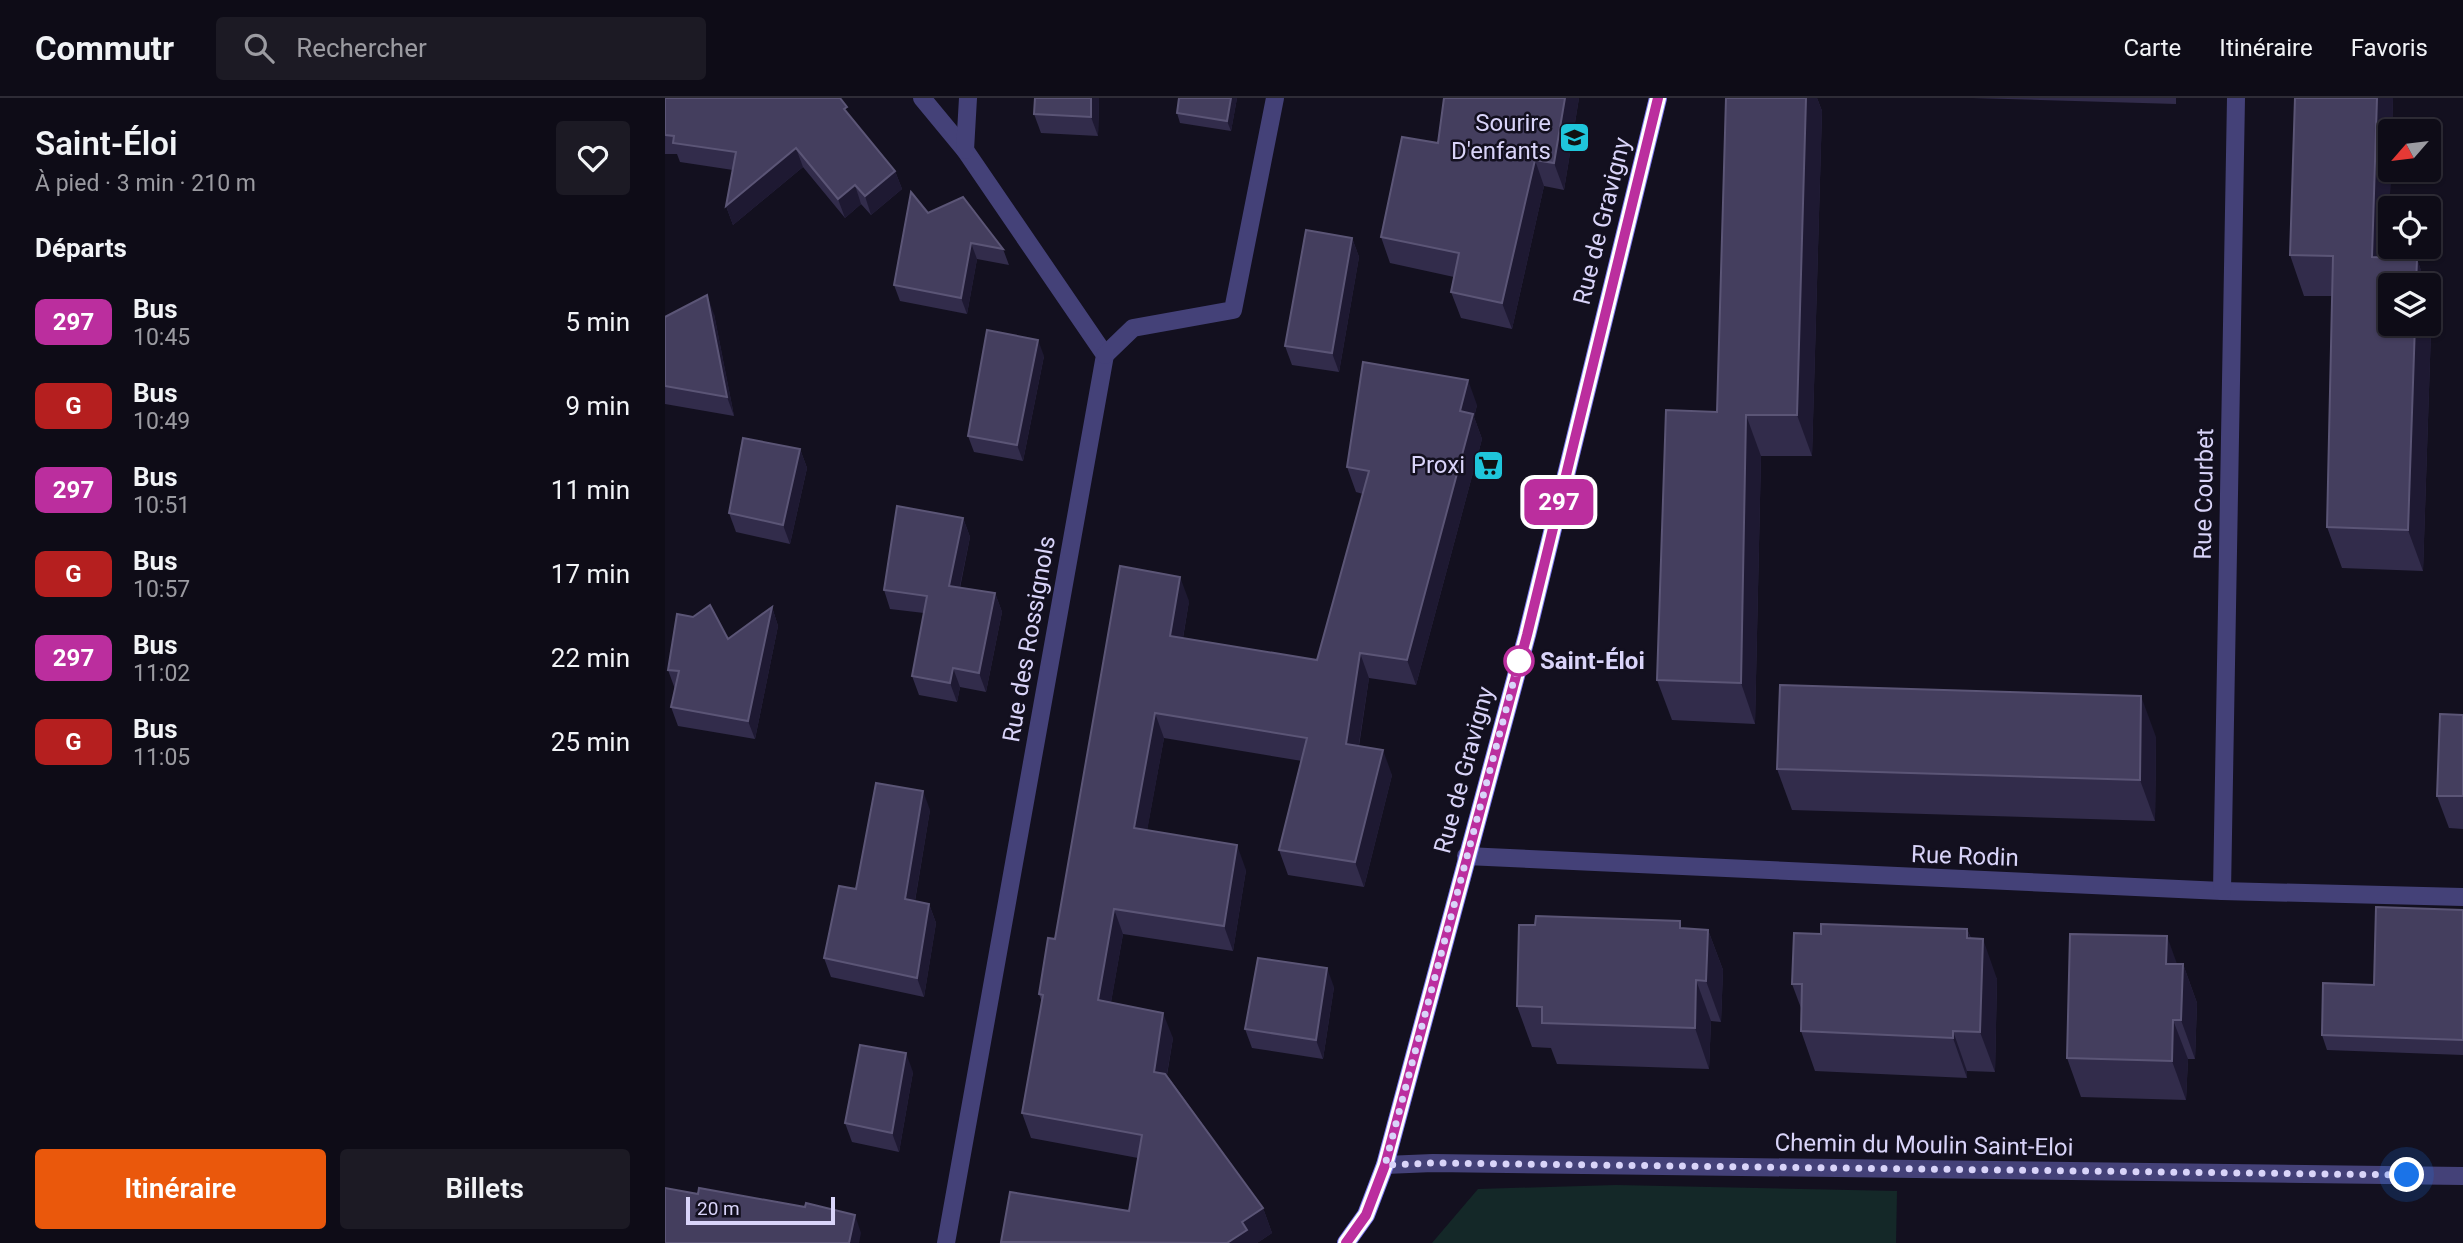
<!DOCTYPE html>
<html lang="fr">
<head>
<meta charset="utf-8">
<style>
	:root { --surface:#0e0c17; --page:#1c1a24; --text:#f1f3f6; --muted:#9b9ba1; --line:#2e2c36; --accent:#ea580c }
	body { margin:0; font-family:Roboto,sans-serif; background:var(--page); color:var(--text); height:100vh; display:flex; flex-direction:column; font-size:26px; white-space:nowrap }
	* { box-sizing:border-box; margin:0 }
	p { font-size:23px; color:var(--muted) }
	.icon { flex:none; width:38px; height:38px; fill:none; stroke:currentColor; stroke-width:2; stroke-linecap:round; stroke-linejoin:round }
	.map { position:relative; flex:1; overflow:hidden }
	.details { display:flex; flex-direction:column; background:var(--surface); width:665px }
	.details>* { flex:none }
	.badge { padding:0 14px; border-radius:10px; font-size:24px; line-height:46px }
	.needle { width:46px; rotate:242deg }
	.buttons { position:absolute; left:1713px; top:21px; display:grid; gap:14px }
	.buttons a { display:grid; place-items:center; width:63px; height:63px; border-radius:7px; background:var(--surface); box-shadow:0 2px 5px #0004,0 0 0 2px var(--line); font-size:35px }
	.scale { position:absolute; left:21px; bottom:18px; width:149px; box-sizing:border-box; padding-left:7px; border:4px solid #d9d4f9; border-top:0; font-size:19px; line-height:24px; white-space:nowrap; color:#d9d4f9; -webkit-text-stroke:5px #13101f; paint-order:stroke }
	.you { position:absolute; width:35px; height:35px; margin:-18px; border:5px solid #fff; border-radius:50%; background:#1a73e8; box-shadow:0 0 0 10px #1a73e833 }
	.map>.badge { position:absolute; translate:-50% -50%; box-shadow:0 0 0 4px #fff }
	h2 { padding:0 35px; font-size:26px; line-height:63px }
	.round { display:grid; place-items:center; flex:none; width:74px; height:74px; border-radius:7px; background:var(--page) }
	.headline { display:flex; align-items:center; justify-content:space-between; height:119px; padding:0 35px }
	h1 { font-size:33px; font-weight:600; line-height:52px }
	.cta { display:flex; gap:14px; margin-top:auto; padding:14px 35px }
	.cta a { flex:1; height:80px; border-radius:7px; background:var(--accent); color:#fff; font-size:28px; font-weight:600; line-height:80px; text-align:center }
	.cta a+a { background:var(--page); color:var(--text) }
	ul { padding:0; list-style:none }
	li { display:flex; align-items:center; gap:21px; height:84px; padding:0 35px }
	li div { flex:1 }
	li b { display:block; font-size:26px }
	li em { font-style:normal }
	li .badge { min-width:77px; font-weight:700; text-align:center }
	header { display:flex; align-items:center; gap:42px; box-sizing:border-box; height:98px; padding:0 35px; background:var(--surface); border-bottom:2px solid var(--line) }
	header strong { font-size:33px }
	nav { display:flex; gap:38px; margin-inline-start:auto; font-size:24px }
	.search { width:490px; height:63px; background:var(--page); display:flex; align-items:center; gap:18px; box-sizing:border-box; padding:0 24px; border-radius:7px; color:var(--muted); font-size:26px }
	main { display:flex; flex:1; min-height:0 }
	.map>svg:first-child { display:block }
	.green { fill:#142828 }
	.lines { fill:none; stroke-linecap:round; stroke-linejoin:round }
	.street { stroke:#444178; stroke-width:18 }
	.secondary { stroke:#7c78ec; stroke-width:18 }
	.wall { fill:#322c4b }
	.shaded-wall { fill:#1e1932 }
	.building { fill:#443e5e; stroke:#5b5576; stroke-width:2 }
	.line-casing { stroke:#fff; stroke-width:16 }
	.line { stroke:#bb2e9e; stroke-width:10 }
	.walk { stroke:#d9d4f9; stroke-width:7; stroke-dasharray:0 12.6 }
	.stop-dot { fill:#fff; stroke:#bb2e9e; stroke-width:3.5 }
	.labels { text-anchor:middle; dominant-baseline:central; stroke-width:5; stroke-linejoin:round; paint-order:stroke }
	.poi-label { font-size:24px; fill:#d9d4f9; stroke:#13101f; text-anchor:end }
	.street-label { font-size:24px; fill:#d9d4f9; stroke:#13101f }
	.stop-label { font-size:24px; font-weight:bold; fill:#d9d4f9; stroke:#13101f; text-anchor:start }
</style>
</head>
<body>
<header>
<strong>Commutr</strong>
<div class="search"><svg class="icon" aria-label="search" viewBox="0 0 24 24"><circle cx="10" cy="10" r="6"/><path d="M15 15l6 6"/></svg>Rechercher</div>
<nav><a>Carte</a><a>Itinéraire</a><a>Favoris</a></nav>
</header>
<main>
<section class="details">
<div class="headline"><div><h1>Saint-Éloi</h1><p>À pied · 3 min · 210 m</p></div><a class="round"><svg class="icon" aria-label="heart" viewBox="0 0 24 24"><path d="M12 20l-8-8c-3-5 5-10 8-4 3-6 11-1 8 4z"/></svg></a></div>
<h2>Départs</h2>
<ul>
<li><span class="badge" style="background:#bb2e9e;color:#fff">297</span><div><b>Bus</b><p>10:45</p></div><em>5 min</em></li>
<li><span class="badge" style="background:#b51f1f;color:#fff">G</span><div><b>Bus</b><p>10:49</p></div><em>9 min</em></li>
<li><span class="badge" style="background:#bb2e9e;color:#fff">297</span><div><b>Bus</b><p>10:51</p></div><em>11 min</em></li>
<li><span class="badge" style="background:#b51f1f;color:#fff">G</span><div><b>Bus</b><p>10:57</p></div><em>17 min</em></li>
<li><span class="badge" style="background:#bb2e9e;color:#fff">297</span><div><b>Bus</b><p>11:02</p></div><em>22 min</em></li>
<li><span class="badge" style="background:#b51f1f;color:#fff">G</span><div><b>Bus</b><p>11:05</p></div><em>25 min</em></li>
</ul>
<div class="cta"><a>Itinéraire</a><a>Billets</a></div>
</section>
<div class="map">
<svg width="1798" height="1145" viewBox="0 0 1798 1145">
	<rect width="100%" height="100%" fill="#13101f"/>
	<polygon class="green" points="951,1087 1232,1093 1231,1145 767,1145 813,1091"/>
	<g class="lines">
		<g class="street">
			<polyline points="257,0 300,52 440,257 281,1145"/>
			<polyline points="300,52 303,0"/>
			<polyline points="440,257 468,230 568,212 610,0"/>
			<polyline points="801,758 1557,793 1798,799"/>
			<polyline points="1557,793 1571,0"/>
			<polyline points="720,1067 768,1065 1798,1078"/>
		</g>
		<polyline class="secondary" points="681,1145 701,1117 720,1067 862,537 993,0"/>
	</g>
	<g class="wall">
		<polygon points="0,0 186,19 230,73 237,91 206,117 196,106 180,120 138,69 68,127 61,108 68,72 15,64 12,56 0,56"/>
		<polygon points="434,0 433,38 376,35 369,16"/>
		<polygon points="572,0 566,33 515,25 512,15"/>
		<polygon points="779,0 914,0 899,92 879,88 847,231 796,220 786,194 789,179 725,165 716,139 773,45"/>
		<polygon points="1061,0 1152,0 1157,13 1147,358 1096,358 1090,626 1007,622 992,582 1052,314"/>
		<polygon points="1307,0 1511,0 1511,6"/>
		<polygon points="1630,0 1728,0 1723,160 1752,161 1761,187 1726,187 1767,202 1758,473 1677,470 1662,429 1667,198 1639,198 1625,157"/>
		<polygon points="263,115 338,151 344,167 312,161 302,216 235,203 229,187"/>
		<polygon points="687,140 694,159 674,274 627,267 620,248"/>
		<polygon points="49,216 69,318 0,306 0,219"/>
		<polygon points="379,258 358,363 309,354 303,338"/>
		<polygon points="812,307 809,319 817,341 751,587 704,580 694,648 727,677 699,789 623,777 614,752 637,663 499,640 482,732 581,772 568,853 458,836 446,904 508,940 502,977 598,1110 607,1135 592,1145 336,1145 464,1113 473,1060 366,1040 357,1015 377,904 374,896 390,841 524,503 518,540 652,562 698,396 691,394 682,369"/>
		<polygon points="135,351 142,370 125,446 71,434 64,415"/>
		<polygon points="298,420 305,439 295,490 330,495 337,514 321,594 295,589 292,604 254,597 247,578 259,515 225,511 219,492"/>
		<polygon points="107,509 113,528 90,641 13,628 6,609 10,591 3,572 63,541"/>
		<polygon points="1798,617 1798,731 1784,730 1772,698"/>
		<polygon points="1491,639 1490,723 1127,712 1112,671"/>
		<polygon points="265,712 250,803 264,806 271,825 259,899 166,879 159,860 191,791"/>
		<polygon points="1798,812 1798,957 1662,952 1657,937 1709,887"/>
		<polygon points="1018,830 1043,832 1058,872 1056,924 1046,923 1044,971 892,966 886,950 867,949 852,908"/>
		<polygon points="1302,831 1306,840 1332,881 1330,974 1302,973 1302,980 1150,973 1136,933 1136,910 1127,886 1156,836"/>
		<polygon points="1512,866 1518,866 1532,905 1530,961 1523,961 1521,1002 1416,999 1402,960"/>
		<polygon points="669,889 658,961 587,950 580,931"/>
		<polygon points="248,974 234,1054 187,1044 180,1025"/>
	</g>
	<g class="shaded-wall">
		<polygon points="426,0 434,0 433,38 426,19"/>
		<polygon points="566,0 572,0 566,33 562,23"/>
		<polygon points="900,0 914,0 899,92 889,65"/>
		<polygon points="1141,0 1152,0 1157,13 1147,358 1132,317"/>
		<polygon points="1712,0 1728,0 1727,33 1726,33 1726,70 1721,200 1707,159"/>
		<polygon points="131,50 138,69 68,127 61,108"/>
		<polygon points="870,62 879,88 847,231 837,205"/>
		<polygon points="230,73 237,91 206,117 200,98"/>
		<polygon points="190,87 196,106 180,120 173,101"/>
		<polygon points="687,140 694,159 674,274 667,255"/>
		<polygon points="306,145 312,161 302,216 296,200"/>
		<polygon points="1752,161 1761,187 1751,187"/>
		<polygon points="1764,194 1767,202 1758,473 1743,432 1750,226 1764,226"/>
		<polygon points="42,197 49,216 69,318 62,299"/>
		<polygon points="373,242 379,258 358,363 352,347"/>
		<polygon points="803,282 812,307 809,319 817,341 751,587 742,562 795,313"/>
		<polygon points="1081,317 1096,358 1090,626 1076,585"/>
		<polygon points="135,351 142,370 125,446 118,427"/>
		<polygon points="298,420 305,439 291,507 284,488"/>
		<polygon points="515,479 524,503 514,563 505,538"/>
		<polygon points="330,495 337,514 321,594 314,575"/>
		<polygon points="107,509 113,528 90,641 83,623"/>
		<polygon points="695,555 704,580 690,671 681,646"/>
		<polygon points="288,570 295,589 292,604 285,585"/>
		<polygon points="1476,598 1491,639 1490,723 1475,682"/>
		<polygon points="490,615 499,640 478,755 469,730"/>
		<polygon points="718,652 727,677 699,789 690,764"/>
		<polygon points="258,693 265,712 247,820 240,801"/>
		<polygon points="572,747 581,772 568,853 559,828"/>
		<polygon points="264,806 271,825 259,899 252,880"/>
		<polygon points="449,811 458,836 442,927 433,902"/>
		<polygon points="1302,831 1317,871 1318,841 1332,881 1330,974 1315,934 1302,840"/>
		<polygon points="1043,832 1058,872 1056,924 1041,883"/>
		<polygon points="1502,838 1516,877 1501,866"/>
		<polygon points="1518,866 1532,905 1530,961 1516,922"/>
		<polygon points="662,870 669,889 658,961 651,942"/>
		<polygon points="1031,882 1046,923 1044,971 1030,930"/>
		<polygon points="498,915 508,940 498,999 489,974"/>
		<polygon points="1508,922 1523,961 1521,1002 1507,963"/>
		<polygon points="1288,933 1302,973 1302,980 1288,940"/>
		<polygon points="241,955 248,974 234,1054 227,1035"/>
		<polygon points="598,1110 607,1135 592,1145 562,1145 577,1124"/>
		<polygon points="190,1117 196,1135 194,1145 184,1145"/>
	</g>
	<g class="building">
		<polygon points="0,0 175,0 182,9 179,11 230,73 200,98 190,87 173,101 131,50 61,108 71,54 8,45 9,38 0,37"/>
		<polygon points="370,0 426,0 426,19 369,16"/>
		<polygon points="514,0 566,0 562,23 512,15"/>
		<polygon points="779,0 900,0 889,65 870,62 837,205 786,194 794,155 716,139 737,39 773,45"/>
		<polygon points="1061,0 1141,0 1132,317 1081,317 1076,585 992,582 1001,312 1052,314"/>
		<polygon points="1630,0 1712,0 1707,159 1752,161 1751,187 1726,187 1726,226 1750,226 1743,432 1662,429 1668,158 1625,157"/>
		<polygon points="246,94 263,115 298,99 338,151 306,145 296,200 229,187"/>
		<polygon points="641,132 687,140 667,255 620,248"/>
		<polygon points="42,197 62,299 0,288 0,219"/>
		<polygon points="322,232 373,242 352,347 303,338"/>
		<polygon points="698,264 803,282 795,313 808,316 742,562 695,555 681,646 718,652 690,764 614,752 642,640 490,615 469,730 572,747 559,828 449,811 433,902 498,915 489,974 500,976 598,1110 577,1124 582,1132 562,1145 336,1144 345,1094 464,1113 477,1037 357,1015 378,897 374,896 383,840 390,841 455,468 515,479 505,538 652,562 704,373 682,369"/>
		<polygon points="78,340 135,351 118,427 64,415"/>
		<polygon points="232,408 298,420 284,488 330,495 314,575 288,570 285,585 247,578 262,498 219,492"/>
		<polygon points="45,507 63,541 107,509 83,623 6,609 14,573 3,572 12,516 28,519"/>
		<polygon points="1115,587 1476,598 1475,682 1112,671"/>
		<polygon points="1775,616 1798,617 1798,698 1772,698"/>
		<polygon points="211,685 258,693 240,801 264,806 252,880 159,860 174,788 191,791"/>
		<polygon points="1711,809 1798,812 1798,942 1657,937 1658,885 1709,887"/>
		<polygon points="871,818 1015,823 1015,830 1043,832 1041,883 1031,882 1030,930 877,925 877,909 852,908 854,827 870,827"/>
		<polygon points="1156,826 1302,831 1302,840 1318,841 1315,934 1288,933 1288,940 1136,933 1137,886 1127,886 1129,835 1156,836"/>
		<polygon points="1405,836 1502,838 1501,866 1518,866 1516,922 1508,922 1507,963 1402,960"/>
		<polygon points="593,860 662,870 651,942 580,931"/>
		<polygon points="195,947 241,955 227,1035 180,1025"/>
		<polygon points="0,1090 33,1096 34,1090 140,1109 141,1105 190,1117 184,1145 0,1145"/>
	</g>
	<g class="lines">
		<defs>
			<polyline id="line" points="681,1145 701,1117 720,1067 862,537 993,0"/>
		</defs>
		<use href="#line" class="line-casing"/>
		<use href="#line" class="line"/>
		<polyline class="walk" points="854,563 720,1067 768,1065 1742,1077"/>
	</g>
	<defs>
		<symbol id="school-square" viewBox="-11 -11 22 22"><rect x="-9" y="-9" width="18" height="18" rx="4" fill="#1fc6db" stroke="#13101f"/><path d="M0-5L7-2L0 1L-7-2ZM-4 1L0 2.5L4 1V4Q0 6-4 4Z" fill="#111"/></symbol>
		<symbol id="supermarket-square" viewBox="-11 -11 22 22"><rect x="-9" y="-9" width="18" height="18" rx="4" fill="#1fc6db" stroke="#13101f"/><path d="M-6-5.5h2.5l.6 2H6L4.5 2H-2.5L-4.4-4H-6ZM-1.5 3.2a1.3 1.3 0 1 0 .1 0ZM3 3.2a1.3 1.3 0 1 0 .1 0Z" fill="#111"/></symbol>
	</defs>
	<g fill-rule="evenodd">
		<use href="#school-square" x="892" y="22" width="35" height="35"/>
		<use href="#supermarket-square" x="806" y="350" width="35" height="35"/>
	</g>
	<circle class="stop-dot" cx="854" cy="563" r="14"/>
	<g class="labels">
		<g class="poi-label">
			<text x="886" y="25">Sourire<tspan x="886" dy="28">D'enfants</tspan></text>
			<text x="800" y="367">Proxi</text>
		</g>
		<g class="street-label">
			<text transform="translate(937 123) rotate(-76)">Rue de Gravigny</text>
			<text transform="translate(1539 396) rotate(-89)">Rue Courbet</text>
			<text transform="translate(364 541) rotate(-80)">Rue des Rossignols</text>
			<text transform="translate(799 672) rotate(-75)">Rue de Gravigny</text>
			<text transform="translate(1300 758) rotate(2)">Rue Rodin</text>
			<text transform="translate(1259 1047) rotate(1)">Chemin du Moulin Saint-Eloi</text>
		</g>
		<g class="stop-label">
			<text x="875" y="563">Saint-Éloi</text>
		</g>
	</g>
</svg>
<div class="buttons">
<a><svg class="needle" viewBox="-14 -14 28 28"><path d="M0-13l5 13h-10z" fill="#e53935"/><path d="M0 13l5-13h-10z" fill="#9b9ba1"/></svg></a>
<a><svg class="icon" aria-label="locate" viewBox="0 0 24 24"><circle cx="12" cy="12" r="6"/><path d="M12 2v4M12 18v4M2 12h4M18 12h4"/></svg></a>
<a><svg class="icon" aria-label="layers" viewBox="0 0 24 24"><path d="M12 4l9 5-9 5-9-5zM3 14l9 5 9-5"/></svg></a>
</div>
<div class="scale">20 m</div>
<div class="you" style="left:1742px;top:1077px"></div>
<b class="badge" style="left:894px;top:404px;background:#bb2e9e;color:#fff">297</b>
</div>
</main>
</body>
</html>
